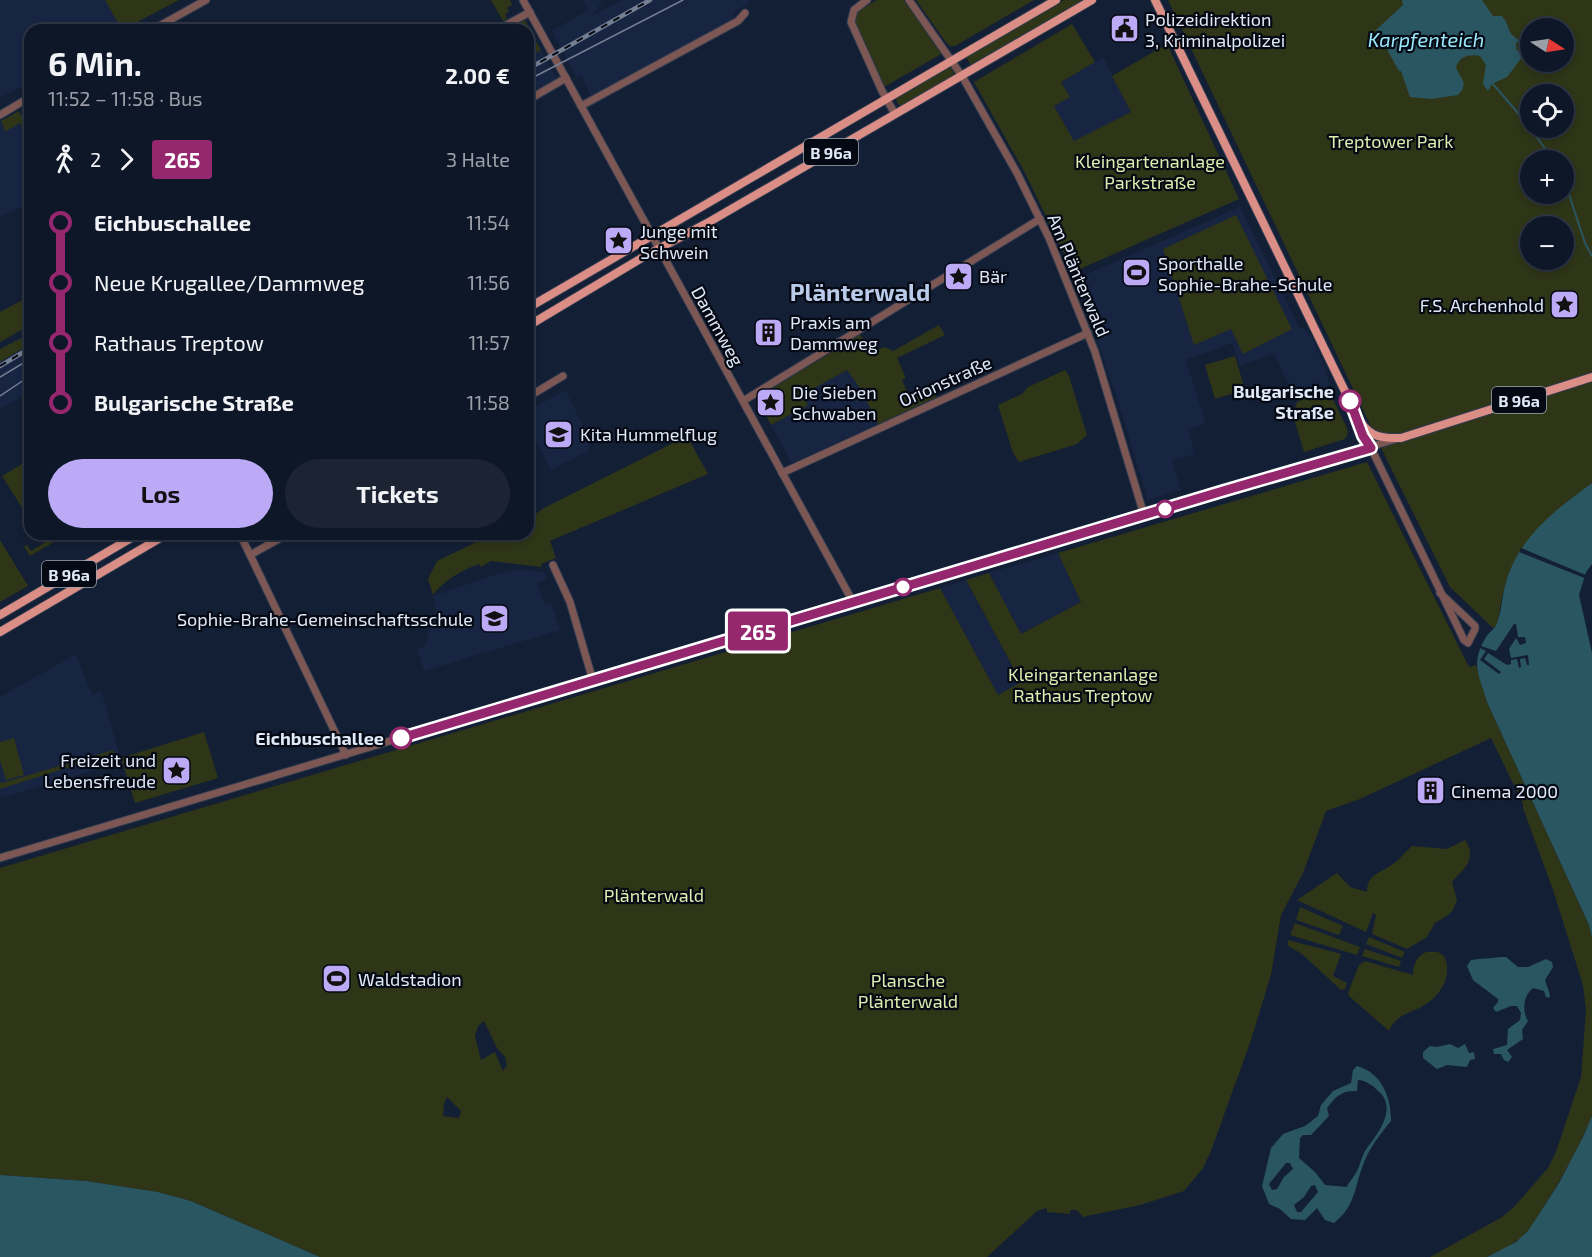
<!DOCTYPE html>
<html lang="de">
<head>
<meta charset="utf-8">
<style>
	:root { --surface:#0e1728; --page:#1c2434; --text:#f1f3f6; --muted:#9b9fa8; --line:#2e3645; --accent:#bcaaf6 }
	body { margin:0; font-family:"Exo 2",sans-serif; background:var(--page); color:var(--text); height:100vh; display:flex; flex-direction:column; font-size:22px; white-space:nowrap }
	* { box-sizing:border-box; margin:0 }
	p { font-size:20px; color:var(--muted) }
	.icon { flex:none; width:33px; height:33px; fill:none; stroke:currentColor; stroke-width:2; stroke-linecap:round; stroke-linejoin:round }
	.map { position:relative; flex:1; overflow:hidden }
	.side { position:absolute; left:24px; top:24px; width:510px; height:516px; display:flex; flex-direction:column; background:var(--surface); border-radius:18px; box-shadow:0 3px 9px #0003,0 0 0 2px var(--line) }
	.side>* { flex:none }
	.badge { padding:0 12px; border-radius:4px; font-size:21px; line-height:39px }
	.needle { width:39px; rotate:102deg }
	.controls { position:absolute; left:1520px; top:18px; display:grid; gap:12px }
	.controls a { display:grid; place-items:center; width:54px; height:54px; border-radius:50%; background:var(--surface); box-shadow:0 3px 9px #0003,0 0 0 2px var(--line); font-size:30px }
	.map>.badge { position:absolute; translate:-50% -50%; box-shadow:0 0 0 3px #fff }
	.legs { display:flex; align-items:center; gap:9px; height:66px; padding:0 24px; font-size:20px }
	.legs p { margin-inline-start:auto }
	.summary { display:flex; align-items:center; justify-content:space-between; height:102px; padding:0 24px }
	h1 { font-size:33px; font-weight:700; line-height:45px }
	.cta { display:flex; gap:12px; margin-top:auto; padding:12px 24px }
	.cta a { flex:1; height:69px; border-radius:36px; background:var(--accent); color:#111; font-size:24px; font-weight:700; line-height:69px; text-align:center }
	.cta a+a { background:var(--page); color:var(--text) }
	ul { padding:0 24px; list-style:none }
	li { display:flex; align-items:center; gap:21px; height:60px; font-size:22px }
	li i { display:grid; place-items:center; width:9px; height:100%; margin:0 8px; background:currentColor }
	li i::after { content:''; width:15px; height:15px; margin:-8px; border:4px solid; border-radius:50%; background:var(--surface) }
	li p { margin-inline-start:auto }
	li:first-child i { background:linear-gradient(#0000 50%,currentColor 0) }
	li:last-child i { background:linear-gradient(currentColor 50%,#0000 0) }
	.map>svg:first-child { display:block }
	.built { fill:#172542 }
	.green { fill:#2f3517; fill-rule:evenodd }
	.water { fill:#2a5661; fill-rule:evenodd }
	.pier { fill:#131f35 }
	.lines { fill:none; stroke-linecap:round; stroke-linejoin:round }
	.stream { stroke:#2a5661; stroke-width:2 }
	.minor-casing { stroke:#303b50; stroke-width:9 }
	.major-casing { stroke:#303b50; stroke-width:10 }
	.minor { stroke:#7c5753; stroke-width:7 }
	.major { stroke:#da8e86; stroke-width:8 }
	.tram { stroke:#747f92; stroke-width:1.5 }
	.rail-casing { stroke:#747f92; stroke-width:4.5 }
	.rail { stroke:#050913; stroke-width:2; stroke-dasharray:7; stroke-linecap:butt }
	.line-1-casing { stroke:#fff; stroke-width:14 }
	.line-1 { stroke:#95276e; stroke-width:9 }
	.stop-1-dot { fill:#fff; stroke:#95276e; stroke-width:3 }
	.labels { text-anchor:middle; dominant-baseline:central; stroke-width:4.5; stroke-linejoin:round; paint-order:stroke }
	.shield { fill:#050913; stroke:#9ea6b3; stroke-width:1.5 }
	.shield-label { font-size:16px; font-weight:bold; fill:#e0e9f8 }
	.poi-label { font-size:18px; fill:#e0e9f8; stroke:#050913; text-anchor:start }
	.park-label { font-size:18px; fill:#deedb0; stroke:#050913 }
	.street-label { font-size:18px; fill:#e0e9f8; stroke:#050913 }
	.stop-label { font-size:18px; font-weight:bold; fill:#e0e9f8; stroke:#050913; text-anchor:end }
	.water-label { font-size:20px; font-style:italic; fill:#9ae8fc; stroke:#050913 }
	.district-label { font-size:24px; font-weight:bold; fill:#bacbe9; stroke:#050913 }
</style>
</head>
<body>
<div class="map">
<svg width="1592" height="1257" viewBox="0 0 1592 1257">
	<rect width="100%" height="100%" fill="#131f35"/>
	<g class="built">
		<polygon points="0,0 105,0 122,30 30,30 30,82 0,98"/>
		<polygon points="583,0 600,0 602,2 592,16 622,0 749,0 750,3 735,11 733,21 591,96 581,76 577,78 552,31 588,10"/>
		<polygon points="536,41 557,79 528,96 528,46"/>
		<polygon points="1103,57 1131,112 1074,142 1054,106 1069,97 1061,82"/>
		<polygon points="19,111 30,132 30,202 0,217 0,121"/>
		<polygon points="1240,207 1300,329 1304,328 1312,338 1326,369 1329,386 1297,402 1274,353 1240,366 1232,343 1186,360 1205,422 1202,425 1188,430 1195,454 1172,460 1181,490 1148,500 1116,395 1076,279"/>
		<polygon points="30,332 30,391 0,409 0,349"/>
		<polygon points="847,370 862,391 878,424 792,463 771,425 807,405 802,395"/>
		<polygon points="563,391 566,391 590,441 587,452 552,469 550,468 528,426 528,411"/>
		<polygon points="1058,553 1081,602 1021,634 989,573"/>
		<polygon points="518,569 545,573 547,579 537,583 544,604 551,603 560,630 424,671 417,649 425,646 436,608 433,596 495,575"/>
		<polygon points="966,580 1021,683 998,695 940,588"/>
		<polygon points="76,654 92,695 101,691 122,762 0,798 0,697"/>
	</g>
	<g class="green">
		<polygon points="105,0 179,0 122,30"/>
		<polygon points="491,0 510,0 512,5 507,8 509,12 505,14 507,19 503,21"/>
		<polygon points="877,0 904,0 943,53 884,87 854,19 858,11"/>
		<polygon points="916,0 1034,0 955,46 950,46 945,41"/>
		<polygon points="1064,0 1084,0 971,65 966,57"/>
		<path d="M 1168,0 L 1592,0 L 1592,483 C 1555,510 1523,536 1507,579 C 1502,594 1500,610 1497,625 L 1493,628 L 1450,587 L 1387,460 ZM 1530,28 L 1563,28 L 1563,62 L 1530,62 ZM 1530,94 L 1563,94 L 1563,128 L 1530,128 ZM 1530,160 L 1563,160 L 1563,194 L 1530,194 ZM 1530,226 L 1563,226 L 1563,260 L 1530,260 Z"/>
		<polygon points="525,20 541,50 528,57 528,30 505,30"/>
		<polygon points="1072,24 1095,62 1061,82 1070,97 1054,106 1074,141 1131,112 1112,76 1167,44 1239,199 1073,272 1025,173 974,82"/>
		<polygon points="950,66 955,75 900,107 895,98"/>
		<polygon points="19,111 30,132 30,141 20,123 6,131 7,135 1,121"/>
		<polygon points="1236,215 1292,329 1243,354 1231,329 1194,345 1163,249"/>
		<polygon points="30,296 30,325 0,342 0,312"/>
		<polygon points="939,325 945,335 897,358 906,378 902,380 909,396 930,386 937,397 878,424 862,391 847,370 802,395 808,405 771,425 757,398 860,334 871,352 885,347 893,351"/>
		<polygon points="30,334 30,344 0,362 0,349"/>
		<polygon points="1235,356 1245,390 1215,399 1205,365"/>
		<polygon points="1065,370 1069,376 1087,435 1077,444 1019,462 1013,453 998,405 1022,394 1028,387"/>
		<polygon points="1327,387 1347,428 1348,434 1345,439 1304,452 1291,409 1295,408 1297,402"/>
		<path d="M 687,436 L 708,474 L 550,541 L 556,558 L 541,564 L 542,567 L 491,561 L 481,567 L 479,564 C 462,570 444,580 433,595 L 428,579 L 437,561 L 493,534 L 528,534 L 528,519 L 544,508 Z"/>
		<polygon points="27,461 30,464 30,520 2,476"/>
		<path d="M 1367,462 L 1467,663 L 1470,667 L 1476,665 L 1487,702 L 1589,925 L 1592,937 L 1592,1116 C 1579,1147 1563,1177 1544,1206 C 1539,1214 1534,1225 1526,1233 C 1515,1244 1501,1251 1487,1257 L 1430,1257 L 1502,1217 L 1514,1207 L 1548,1168 L 1556,1152 L 1581,1077 L 1586,1010 L 1583,985 L 1553,890 L 1523,808 L 1523,804 L 1491,738 L 1360,799 L 1326,811 L 1303,873 L 1281,915 L 1271,975 L 1250,1043 L 1211,1151 L 1203,1168 L 1184,1191 L 1140,1205 L 1087,1216 L 1083,1217 L 1077,1210 L 1070,1210 L 1070,1214 L 1047,1212 L 1047,1208 L 1037,1211 L 987,1257 L 320,1257 L 191,1201 L 158,1192 L 86,1181 L 0,1175 L 0,868 L 940,588 L 998,695 L 1021,682 L 966,580 L 989,573 L 1021,634 L 1081,602 L 1058,553 ZM 484,1021 L 497,1048 L 505,1057 L 507,1065 L 503,1071 L 495,1052 L 481,1060 L 475,1036 L 478,1026 ZM 447,1097 L 461,1111 L 459,1118 L 443,1116 L 444,1104 Z"/>
		<polygon points="38,534 68,534 30,556 24,546 27,545 31,551 44,543"/>
		<polygon points="0,540 28,586 0,602"/>
		<polygon points="204,732 218,778 135,803 121,758"/>
		<polygon points="14,738 24,775 6,780 0,761 0,742"/>
		<polygon points="113,750 114,753 0,789 0,782 2,783"/>
		<path d="M 1465,840 C 1478,859 1463,870 1452,882 L 1457,900 L 1453,910 L 1447,916 L 1435,923 L 1427,937 L 1407,949 L 1372,934 L 1376,915 L 1373,913 L 1366,932 L 1297,900 L 1337,873 L 1350,887 L 1367,892 C 1367,874 1381,873 1393,864 C 1400,859 1405,852 1412,846 L 1447,849 Z"/>
		<polygon points="1300,907 1343,926 1339,935 1296,920"/>
		<polygon points="1295,923 1360,947 1357,955 1290,935"/>
		<polygon points="1369,937 1405,952 1402,958 1366,944"/>
		<polygon points="1288,940 1341,954 1333,976 1347,983 1345,989 1341,990 1302,954 1288,946"/>
		<polygon points="1365,949 1401,961 1399,967 1362,956"/>
		<path d="M 1426,952 L 1438,952 L 1444,956 C 1453,974 1442,994 1426,1004 C 1411,1014 1397,1013 1389,1031 L 1349,996 L 1348,993 L 1359,965 L 1365,961 L 1413,975 C 1413,965 1416,957 1426,952 Z"/>
	</g>
	<g class="water">
		<path d="M 1402,0 L 1482,0 L 1493,16 L 1502,16 C 1512,28 1504,30 1520,41 L 1516,43 L 1516,49 L 1520,52 L 1523,56 L 1507,77 L 1492,84 L 1488,91 L 1483,84 L 1486,65 L 1480,56 C 1469,54 1460,56 1456,67 C 1460,79 1470,83 1458,95 L 1431,99 L 1410,97 L 1401,71 L 1399,71 L 1376,30 L 1403,5 Z"/>
		<path d="M 1592,483 L 1592,564 L 1586,572 L 1579,595 L 1592,653 L 1592,937 L 1589,925 L 1487,702 C 1479,675 1470,664 1486,637 C 1489,632 1496,628 1497,623 C 1502,610 1502,595 1506,582 C 1519,537 1556,509 1592,483 Z"/>
		<path d="M 1500,957 L 1506,957 L 1518,967 L 1528,967 L 1546,959 L 1552,962 L 1553,967 L 1545,980 L 1550,995 L 1549,998 L 1546,997 L 1544,991 L 1533,988 C 1523,996 1522,1011 1528,1021 L 1522,1030 L 1523,1039 L 1507,1050 L 1512,1057 L 1508,1062 L 1504,1060 L 1501,1054 L 1494,1054 L 1493,1049 L 1507,1045 L 1508,1029 L 1520,1020 L 1521,1013 L 1517,1006 L 1511,1006 L 1496,1012 L 1493,1008 L 1498,1002 L 1498,999 L 1473,980 L 1467,966 L 1471,960 C 1481,958 1490,959 1500,957 Z"/>
		<polygon points="1450,1044 1458,1048 1465,1044 1469,1053 1474,1052 1475,1059 1470,1060 1467,1067 1447,1065 1437,1069 1423,1058 1423,1052 1430,1046 1437,1047"/>
		<path d="M 1357,1066 C 1382,1073 1391,1097 1391,1121 C 1381,1133 1371,1146 1365,1160 C 1354,1185 1357,1205 1334,1223 L 1325,1220 L 1317,1208 L 1305,1220 L 1291,1219 L 1280,1209 L 1269,1204 L 1262,1186 L 1271,1148 L 1283,1134 L 1305,1126 L 1318,1116 L 1321,1105 L 1333,1091 L 1351,1083 L 1353,1070 ZM 1358,1080 C 1364,1080 1373,1085 1377,1090 C 1379,1092 1382,1094 1383,1096 C 1395,1115 1374,1138 1365,1151 C 1361,1158 1360,1166 1356,1173 C 1353,1178 1348,1183 1347,1187 L 1325,1185 L 1315,1172 L 1299,1158 L 1300,1138 L 1303,1135 L 1311,1135 L 1329,1116 L 1327,1108 C 1336,1096 1342,1090 1357,1091 ZM 1286,1163 L 1290,1163 L 1293,1169 L 1284,1177 L 1277,1189 L 1272,1190 L 1269,1184 ZM 1315,1185 L 1318,1192 L 1301,1212 L 1297,1212 L 1294,1205 L 1304,1197 L 1311,1186 Z"/>
		<polygon points="1592,1116 1592,1257 1487,1257 1516,1242 1528,1231 1559,1183 1583,1137"/>
		<polygon points="0,1175 86,1181 158,1192 191,1201 320,1257 0,1257"/>
	</g>
	<g class="pier">
		<polygon points="1521,548 1588,576 1587,579 1519,552"/>
		<polygon points="1514,624 1516,624 1518,637 1525,637 1526,643 1520,645 1516,638 1509,649 1511,658 1528,655 1529,665 1527,665 1525,658 1520,659 1521,667 1519,668 1517,659 1511,660 1511,664 1507,665 1488,653 1484,659 1501,672 1499,674 1480,660 1486,651 1480,648 1481,646 1496,651"/>
	</g>
	<g class="lines">
		<g class="stream">
			<polyline points="1492,83 1518,113 1554,160"/>
			<polyline points="1563,176 1585,243 1592,256"/>
		</g>
		<defs>
			<g id="minor">
				<polyline points="523,0 853,602"/>
				<polyline points="867,0 854,10 851,22 882,91 895,114"/>
				<polyline points="909,0 962,76 1017,173 1049,238 1095,352 1144,515"/>
				<polyline points="152,30 206,0"/>
				<polyline points="497,30 530,12"/>
				<polyline points="528,100 566,78"/>
				<polyline points="581,106 738,21 745,13"/>
				<polyline points="0,115 30,97"/>
				<polyline points="528,397 563,376"/>
				<polyline points="743,401 1040,219"/>
				<polyline points="1357,419 1363,437 1371,448 1464,640 1468,643 1475,629 1475,626 1440,593"/>
				<polyline points="782,473 1088,333"/>
				<polyline points="240,534 346,755"/>
				<polyline points="250,555 288,534"/>
				<polyline points="553,565 570,602 593,681"/>
				<polyline points="0,858 1396,439"/>
			</g>
			<g id="major">
				<path d="M 1155,0 L 1356,414 C 1367,435 1377,439 1401,438 L 1592,377"/>
				<polyline points="528,308 1056,0"/>
				<polyline points="528,326 645,256 709,222 1092,0"/>
				<polyline points="0,615 138,534"/>
				<polyline points="0,632 167,534"/>
			</g>
		</defs>
		<use href="#minor" class="minor-casing"/>
		<use href="#major" class="major-casing"/>
		<use href="#minor" class="minor"/>
		<use href="#major" class="major"/>
		<g class="tram">
			<polyline points="528,80 683,0"/>
			<polyline points="0,377 30,359"/>
			<polyline points="0,396 30,376"/>
		</g>
		<defs>
			<g id="rail">
				<polyline points="528,69 650,0"/>
				<polyline points="0,366 30,348"/>
			</g>
		</defs>
		<use href="#rail" class="rail-casing"/>
		<use href="#rail" class="rail"/>
	</g>
	<g class="lines">
		<defs>
			<polyline id="line-1" points="401,738 1223,491 1371,448 1363,436 1350,401"/>
		</defs>
		<use href="#line-1" class="line-1-casing"/>
		<use href="#line-1" class="line-1"/>
	</g>
	<defs>
		<symbol id="civic-square" viewBox="-11 -11 22 22"><rect x="-9" y="-9" width="18" height="18" rx="4" fill="#bcaaf6" stroke="#050913"/><path d="M-.6-6.5H3V-4.5H.6V-3L4-1V1h2V6H-6V1h2V-1L-.6-3ZM-1.2 2.5V6h2.4V2.5Z" fill="#111"/></symbol>
		<symbol id="sight-square" viewBox="-11 -11 22 22"><rect x="-9" y="-9" width="18" height="18" rx="4" fill="#bcaaf6" stroke="#050913"/><path d="M0-6L1.8-2.2L6-1.7L2.9 1.2L3.7 5.4L0 3.3L-3.7 5.4L-2.9 1.2L-6-1.7L-1.8-2.2Z" fill="#111"/></symbol>
		<symbol id="stadium-square" viewBox="-11 -11 22 22"><rect x="-9" y="-9" width="18" height="18" rx="4" fill="#bcaaf6" stroke="#050913"/><path d="M0-5a6.5 5 0 1 0 0 10a6.5 5 0 1 0 0-10ZM-3.5-1.8h7v3.6h-7Z" fill="#111"/></symbol>
		<symbol id="building-square" viewBox="-11 -11 22 22"><rect x="-9" y="-9" width="18" height="18" rx="4" fill="#bcaaf6" stroke="#050913"/><path d="M-4-6H4V6H1V3H-1V6H-4ZM-2.5-4.3h1.7v1.8h-1.7ZM.8-4.3h1.7v1.8H.8ZM-2.5-1h1.7V.8h-1.7ZM.8-1h1.7V.8H.8Z" fill="#111"/></symbol>
		<symbol id="school-square" viewBox="-11 -11 22 22"><rect x="-9" y="-9" width="18" height="18" rx="4" fill="#bcaaf6" stroke="#050913"/><path d="M0-5L7-2L0 1L-7-2ZM-4 1L0 2.5L4 1V4Q0 6-4 4Z" fill="#111"/></symbol>
	</defs>
	<g fill-rule="evenodd">
		<use href="#civic-square" x="1108" y="12" width="33" height="33"/>
		<use href="#sight-square" x="602" y="224" width="33" height="33"/>
		<use href="#stadium-square" x="1120" y="256" width="33" height="33"/>
		<use href="#sight-square" x="942" y="260" width="33" height="33"/>
		<use href="#sight-square" x="1548" y="288" width="33" height="33"/>
		<use href="#building-square" x="752" y="316" width="33" height="33"/>
		<use href="#sight-square" x="754" y="386" width="33" height="33"/>
		<use href="#school-square" x="542" y="418" width="33" height="33"/>
		<use href="#school-square" x="478" y="602" width="33" height="33"/>
		<use href="#sight-square" x="160" y="754" width="33" height="33"/>
		<use href="#building-square" x="1414" y="774" width="33" height="33"/>
		<use href="#stadium-square" x="320" y="962" width="33" height="33"/>
	</g>
	<g class="stop-1-dot">
		<circle cx="1350" cy="401" r="10"/>
		<circle cx="1165" cy="509" r="8"/>
		<circle cx="903" cy="587" r="8"/>
		<circle cx="401" cy="738" r="10"/>
	</g>
	<g class="labels">
		<g class="shield">
			<rect x="804" y="139" width="54" height="26" rx="4.5"/>
			<rect x="1492" y="387" width="54" height="26" rx="4.5"/>
			<rect x="42" y="561" width="54" height="26" rx="4.5"/>
		</g>
		<g class="shield-label">
			<text x="831" y="152">B 96a</text>
			<text x="1519" y="400">B 96a</text>
			<text x="69" y="574">B 96a</text>
		</g>
		<g class="poi-label">
			<text x="1145" y="19">Polizeidirektion<tspan x="1145" dy="21">3, Kriminalpolizei</tspan></text>
			<text x="640" y="231">Junge mit<tspan x="640" dy="21">Schwein</tspan></text>
			<text x="1158" y="263">Sporthalle<tspan x="1158" dy="21">Sophie-Brahe-Schule</tspan></text>
			<text x="979" y="276">Bär</text>
			<text x="1544" y="305" text-anchor="end">F.S. Archenhold</text>
			<text x="790" y="322">Praxis am<tspan x="790" dy="21">Dammweg</tspan></text>
			<text x="792" y="392">Die Sieben<tspan x="792" dy="21">Schwaben</tspan></text>
			<text x="580" y="434">Kita Hummelflug</text>
			<text x="473" y="619" text-anchor="end">Sophie-Brahe-Gemeinschaftsschule</text>
			<text x="156" y="760" text-anchor="end">Freizeit und<tspan x="156" dy="21">Lebensfreude</tspan></text>
			<text x="1451" y="791">Cinema 2000</text>
			<text x="358" y="979">Waldstadion</text>
		</g>
		<g class="park-label">
			<text x="1391" y="141">Treptower Park</text>
			<text x="1150" y="161">Kleingartenanlage<tspan x="1150" dy="21">Parkstraße</tspan></text>
			<text x="1083" y="674">Kleingartenanlage<tspan x="1083" dy="21">Rathaus Treptow</tspan></text>
			<text x="654" y="895">Plänterwald</text>
			<text x="908" y="980">Plansche<tspan x="908" dy="21">Plänterwald</tspan></text>
		</g>
		<g class="street-label">
			<text transform="translate(1079 275) rotate(67)">Am Plänterwald</text>
			<text transform="translate(718 326) rotate(61)">Dammweg</text>
			<text transform="translate(945 381) rotate(-24)">Orionstraße</text>
		</g>
		<g class="stop-label">
			<text x="1334" y="391">Bulgarische<tspan x="1334" dy="21">Straße</tspan></text>
			<text x="384" y="738">Eichbuschallee</text>
		</g>
		<g class="water-label">
			<text x="1426" y="39">Karpfenteich</text>
		</g>
		<g class="district-label">
			<text x="860" y="291">Plänterwald</text>
		</g>
	</g>
</svg>
<div class="controls">
<a><svg class="needle" viewBox="-14 -14 28 28"><path d="M0-13l5 13h-10z" fill="#e53935"/><path d="M0 13l5-13h-10z" fill="#9b9fa8"/></svg></a>
<a><svg class="icon" aria-label="locate" viewBox="0 0 24 24"><circle cx="12" cy="12" r="6"/><path d="M12 2v4M12 18v4M2 12h4M18 12h4"/></svg></a>
<a>+</a>
<a>−</a>
</div>
<b class="badge" style="left:758px;top:631px;background:#95276e;color:#fff">265</b>
<section class="side">
<div class="summary"><div><h1>6 Min.</h1><p>11:52 – 11:58 · Bus</p></div><b>2.00 €</b></div>
<div class="legs"><svg class="icon" aria-label="walk" viewBox="0 0 24 24"><circle cx="13" cy="4" r="2"/><path d="M13 8l-2 6 4 7M11 14l-3 7M7 12l3-4h3l4 4"/></svg>2<svg class="icon" aria-label="forward" viewBox="0 0 24 24"><path d="M9 5l7 7-7 7"/></svg><b class="badge" style="background:#95276e;color:#fff">265</b><p>3 Halte</p></div>
<ul>
<li><i style="color:#95276e"></i><b>Eichbuschallee</b><p>11:54</p></li>
<li><i style="color:#95276e"></i><span>Neue Krugallee/Dammweg</span><p>11:56</p></li>
<li><i style="color:#95276e"></i><span>Rathaus Treptow</span><p>11:57</p></li>
<li><i style="color:#95276e"></i><b>Bulgarische Straße</b><p>11:58</p></li>
</ul>
<div class="cta"><a>Los</a><a>Tickets</a></div>
</section>
</div>
</body>
</html>
